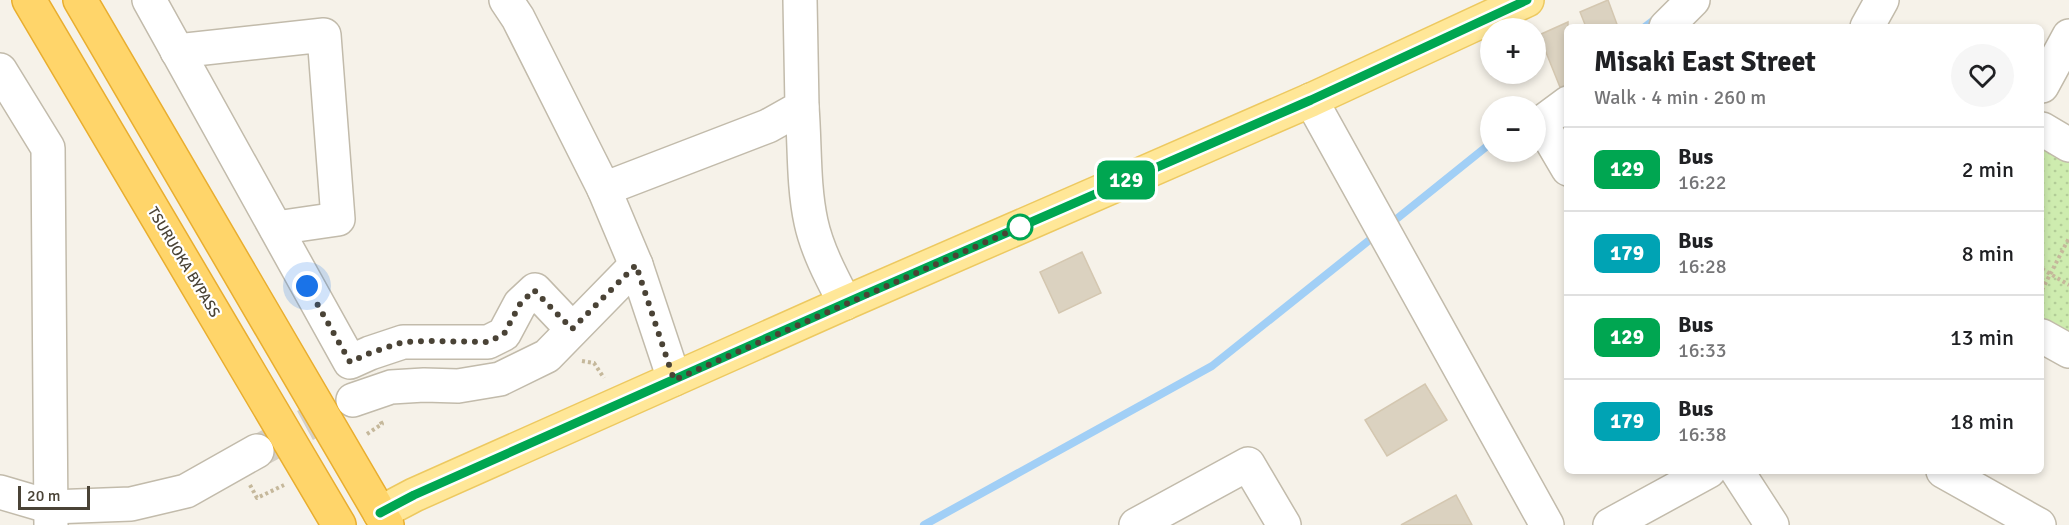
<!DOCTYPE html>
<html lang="en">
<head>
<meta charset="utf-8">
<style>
	:root { --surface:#fff; --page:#f6f6f6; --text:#202124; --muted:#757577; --line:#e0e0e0 }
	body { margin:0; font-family:Signika,sans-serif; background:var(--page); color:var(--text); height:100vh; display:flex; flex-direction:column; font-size:22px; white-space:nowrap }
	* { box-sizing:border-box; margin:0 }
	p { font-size:20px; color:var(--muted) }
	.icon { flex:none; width:33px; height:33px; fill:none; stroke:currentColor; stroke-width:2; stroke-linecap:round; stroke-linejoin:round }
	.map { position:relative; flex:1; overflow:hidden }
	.panel { position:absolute; left:1564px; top:24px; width:480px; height:450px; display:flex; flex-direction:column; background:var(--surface); border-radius:9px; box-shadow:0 3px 9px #0003 }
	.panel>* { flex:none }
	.badge { padding:0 12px; border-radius:9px; font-size:21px; line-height:39px }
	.fabs { position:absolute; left:1480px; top:18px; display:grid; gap:12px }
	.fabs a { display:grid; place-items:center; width:66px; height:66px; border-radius:50%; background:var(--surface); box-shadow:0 3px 9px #0003; font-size:30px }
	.scale { position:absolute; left:18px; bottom:15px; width:72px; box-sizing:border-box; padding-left:6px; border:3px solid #4a4336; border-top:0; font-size:16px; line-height:21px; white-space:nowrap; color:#4a4336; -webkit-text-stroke:4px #fff; paint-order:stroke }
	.you { position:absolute; width:30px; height:30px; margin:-15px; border:4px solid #fff; border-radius:50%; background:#1a73e8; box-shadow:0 0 0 9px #1a73e833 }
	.map>.badge { position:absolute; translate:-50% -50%; box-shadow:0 0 0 3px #fff }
	.round { display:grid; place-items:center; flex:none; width:63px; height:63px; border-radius:32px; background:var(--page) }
	.overview { display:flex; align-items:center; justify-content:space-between; height:102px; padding:0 30px }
	h1 { font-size:28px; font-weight:700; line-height:45px }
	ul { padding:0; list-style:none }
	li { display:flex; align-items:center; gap:18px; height:84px; padding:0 30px; border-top:2px solid var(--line) }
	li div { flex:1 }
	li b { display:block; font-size:22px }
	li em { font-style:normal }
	li .badge { min-width:66px; font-weight:700; text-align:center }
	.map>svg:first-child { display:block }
	.grass { fill:url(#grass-dots) }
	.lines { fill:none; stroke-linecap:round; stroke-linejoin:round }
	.stream { stroke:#a1cff6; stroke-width:8 }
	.building { fill:#dbd2c0; stroke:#d4c7b0; stroke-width:1.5 }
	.minor-tunnel { stroke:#d4cfc5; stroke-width:33; stroke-dasharray:33 16; stroke-linecap:butt }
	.minor-casing { stroke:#c2bbab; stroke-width:36 }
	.major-casing { stroke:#edc960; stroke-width:36 }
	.highway-casing { stroke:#e9ae2f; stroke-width:36 }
	.path { stroke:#c5b89b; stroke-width:4; stroke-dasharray:3 3; stroke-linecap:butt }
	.minor { stroke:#fff; stroke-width:33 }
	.major { stroke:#ffe798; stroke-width:33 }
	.highway { stroke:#ffd56a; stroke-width:33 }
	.line-casing { stroke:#fff; stroke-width:14 }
	.line { stroke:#00a651; stroke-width:9 }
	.walk { stroke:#4a4336; stroke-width:6; stroke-dasharray:0 10.8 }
	.stop-dot { fill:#fff; stroke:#00a651; stroke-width:3 }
	.labels { text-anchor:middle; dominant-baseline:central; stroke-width:4.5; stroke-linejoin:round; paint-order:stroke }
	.street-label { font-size:15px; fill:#4a4336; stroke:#fff }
</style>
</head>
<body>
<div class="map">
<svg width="2069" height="525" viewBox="0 0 2069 525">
	<defs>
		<pattern id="grass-dots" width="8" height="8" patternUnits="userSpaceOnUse" patternTransform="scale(1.5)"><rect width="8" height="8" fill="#ceecaf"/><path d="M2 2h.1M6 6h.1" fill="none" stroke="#b2cc97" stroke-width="1.8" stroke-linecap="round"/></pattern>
	</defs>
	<rect width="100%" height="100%" fill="#f6f2e9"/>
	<polygon class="grass" points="2042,138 2069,154 2069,333 2042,318"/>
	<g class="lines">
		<g class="stream">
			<polyline points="1645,27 1658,17"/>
			<polyline points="1389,225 1491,143"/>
			<polyline points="924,525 1212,366 1377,234"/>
		</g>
	</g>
	<g class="building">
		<polygon points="1608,0 1618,27 1586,27 1580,12"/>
		<polygon points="1568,22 1568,85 1560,87 1539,35"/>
		<polygon points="1082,252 1101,293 1059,313 1040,272"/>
		<polygon points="1425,384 1447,420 1387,456 1365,420"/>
		<polygon points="1456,495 1472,525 1401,525"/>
	</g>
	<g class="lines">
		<polyline class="minor-tunnel" points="262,449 348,402"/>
		<defs>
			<g id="minor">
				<polyline points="149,0 350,362 370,353 403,342 488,342 504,334 520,304 535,290 572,329"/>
				<polyline points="506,0 518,18 604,189 636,265 674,379"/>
				<polyline points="1666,27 1693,0"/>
				<polyline points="1867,27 1882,0"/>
				<polyline points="177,51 324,35 338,219 276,228"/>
				<polyline points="0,70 48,148 51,525"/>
				<polyline points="2042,86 2069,36"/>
				<polyline points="1311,100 1547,525"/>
				<polyline points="1568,103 1541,123 1568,169"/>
				<path d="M 802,107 C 805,145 803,185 811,222 C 817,250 832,278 845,303"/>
				<polyline points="2042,129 2069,145"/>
				<polyline points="604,189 768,126 802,107 800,0"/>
				<polyline points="2042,336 2069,351"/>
				<polyline points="353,400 391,387 424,385 458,386 500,379 547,356 636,265"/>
				<polyline points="1737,471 1772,525"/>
				<polyline points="1943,471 2039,525"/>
				<polyline points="0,492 51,507 131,504 186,491 257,451"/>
				<polyline points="1136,525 1248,464 1284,525"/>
				<polyline points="1610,525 1709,471"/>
			</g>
			<polyline id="major" points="380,513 414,495 845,303 1311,100 1527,0"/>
			<g id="highway">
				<polyline points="29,0 339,525"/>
				<polyline points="80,0 387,525"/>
			</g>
		</defs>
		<use href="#minor" class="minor-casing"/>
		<use href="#major" class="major-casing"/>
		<use href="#highway" class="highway-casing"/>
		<g class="path">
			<polyline points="2042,269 2069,285"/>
			<polyline points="2042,290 2069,238"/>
			<polyline points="582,361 594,363 604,378"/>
			<polyline points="367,434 382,424 380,420"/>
			<polyline points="250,485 257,498 284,485"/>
		</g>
		<use href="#minor" class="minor"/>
		<use href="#major" class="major"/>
		<use href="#highway" class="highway"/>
	</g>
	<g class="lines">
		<defs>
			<polyline id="line" points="380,513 414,495 866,294 1311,100 1527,0"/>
		</defs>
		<use href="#line" class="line-casing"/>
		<use href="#line" class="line"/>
		<polyline class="walk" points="307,286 350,362 370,353 403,342 425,341 488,342 504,334 520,304 534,290 572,329 636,265 674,380 1020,227"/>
	</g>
	<circle class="stop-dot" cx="1020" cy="227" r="12"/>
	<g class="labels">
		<g class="street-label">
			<text transform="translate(184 262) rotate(59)">TSURUOKA BYPASS</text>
		</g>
	</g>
</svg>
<div class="fabs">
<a>+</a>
<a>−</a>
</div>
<div class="scale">20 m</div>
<div class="you" style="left:307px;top:286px"></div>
<b class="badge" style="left:1126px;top:180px;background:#00a651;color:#fff">129</b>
<section class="panel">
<div class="overview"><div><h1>Misaki East Street</h1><p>Walk · 4 min · 260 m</p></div><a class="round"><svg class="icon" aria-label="heart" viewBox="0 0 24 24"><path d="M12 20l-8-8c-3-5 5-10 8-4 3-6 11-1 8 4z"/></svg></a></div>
<ul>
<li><span class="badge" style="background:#00a651;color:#fff">129</span><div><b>Bus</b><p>16:22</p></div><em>2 min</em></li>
<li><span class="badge" style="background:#00a3b4;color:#fff">179</span><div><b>Bus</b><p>16:28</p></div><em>8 min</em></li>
<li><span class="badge" style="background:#00a651;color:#fff">129</span><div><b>Bus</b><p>16:33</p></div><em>13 min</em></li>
<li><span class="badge" style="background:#00a3b4;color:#fff">179</span><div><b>Bus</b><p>16:38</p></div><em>18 min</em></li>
</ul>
</section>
</div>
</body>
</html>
